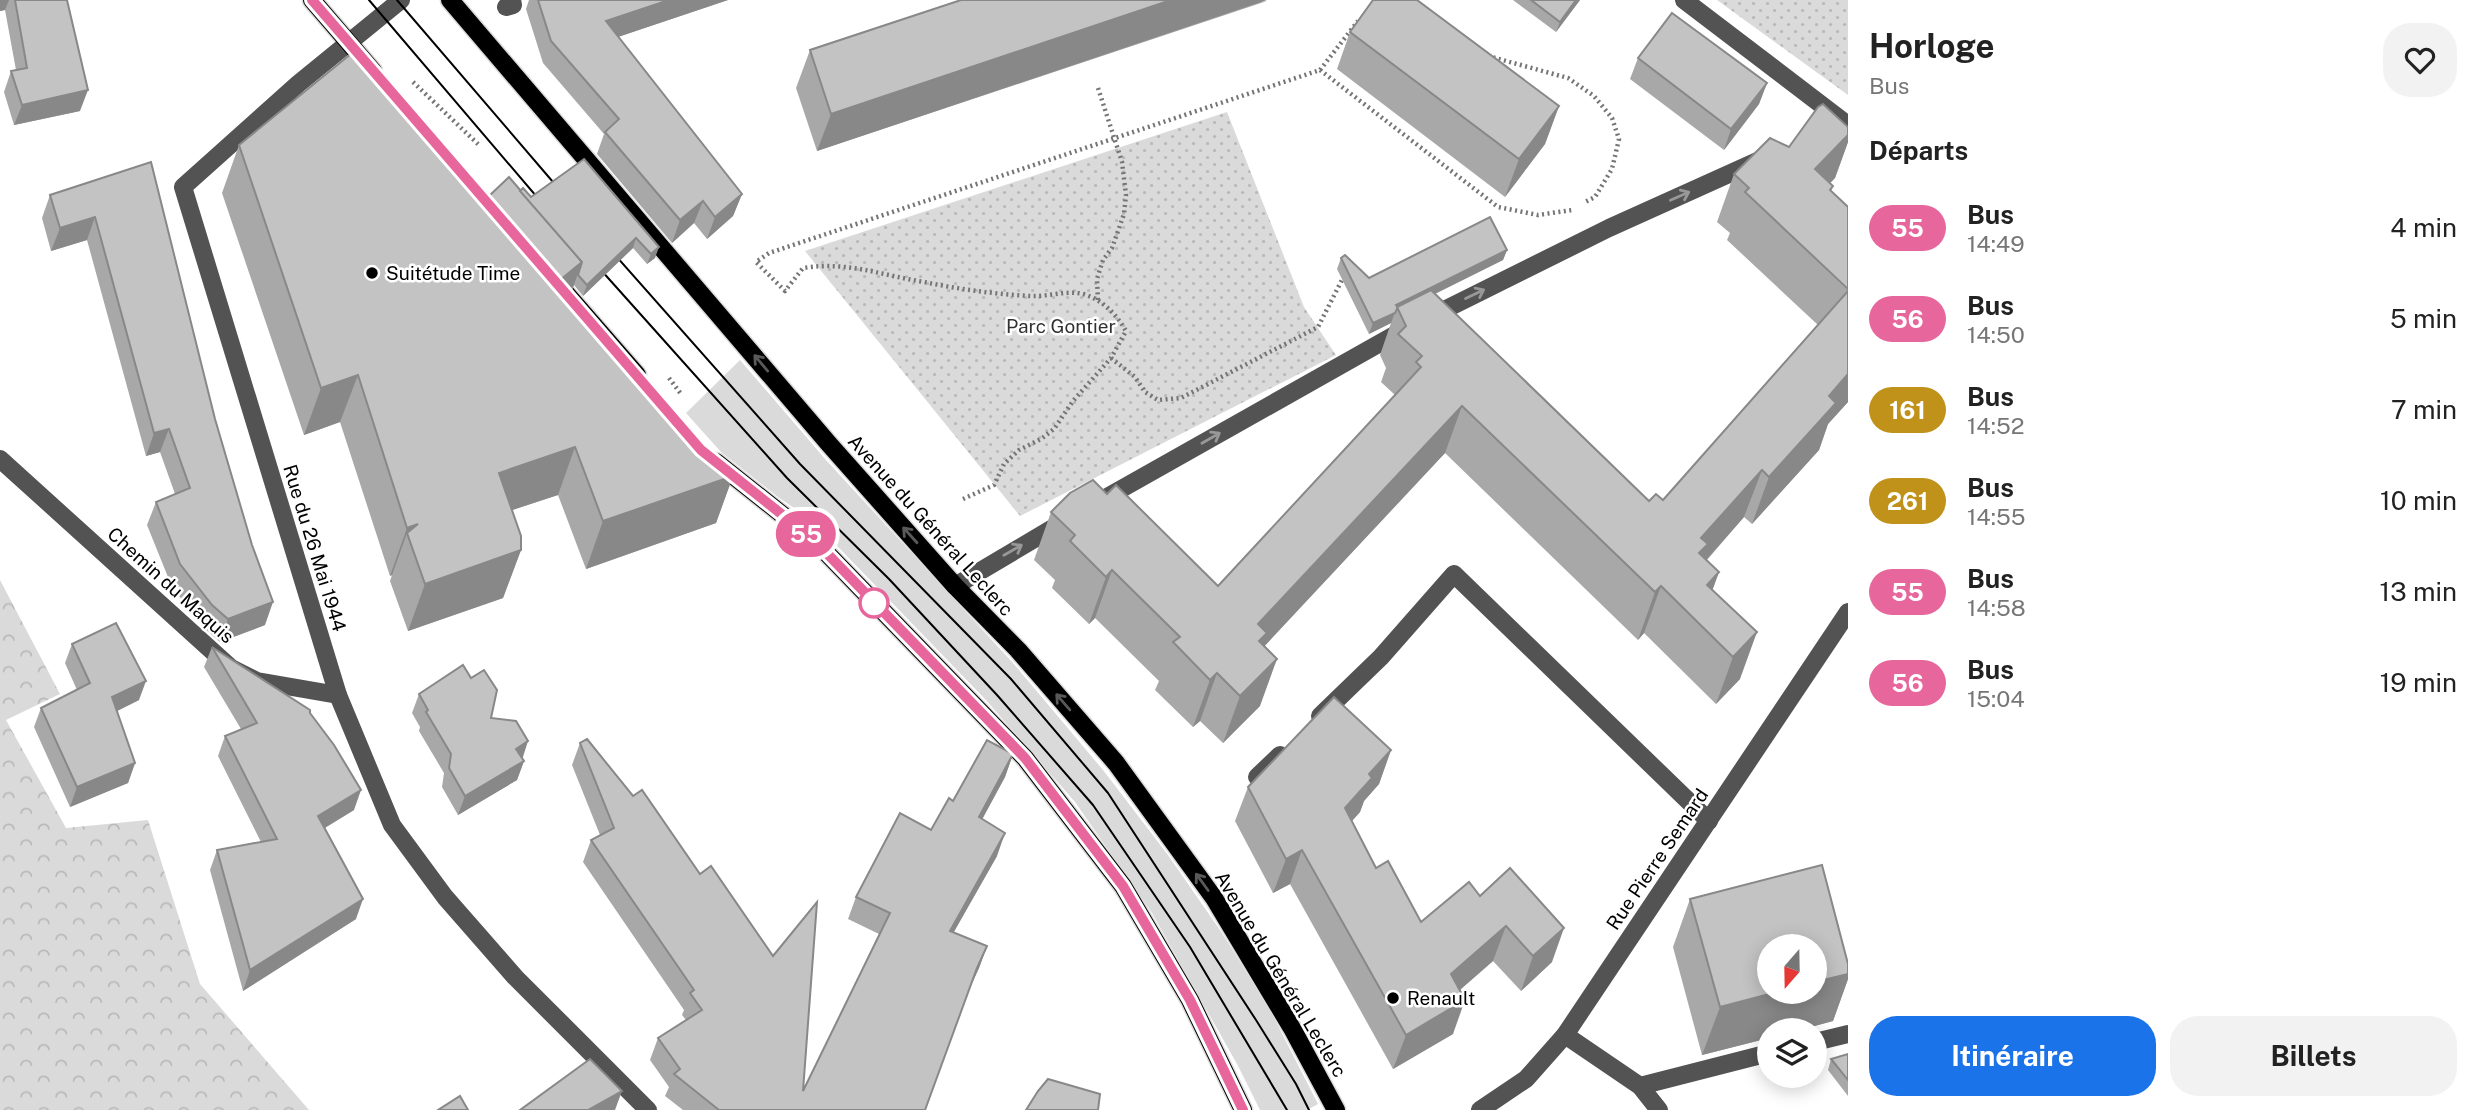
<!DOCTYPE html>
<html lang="fr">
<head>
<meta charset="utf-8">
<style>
	:root { --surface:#fff; --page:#f2f2f2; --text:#222; --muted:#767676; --accent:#1a73e8 }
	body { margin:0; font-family:"Public Sans",sans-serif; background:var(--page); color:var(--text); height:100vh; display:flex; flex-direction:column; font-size:26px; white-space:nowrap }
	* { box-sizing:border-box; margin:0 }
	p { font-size:23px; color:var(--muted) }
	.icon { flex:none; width:38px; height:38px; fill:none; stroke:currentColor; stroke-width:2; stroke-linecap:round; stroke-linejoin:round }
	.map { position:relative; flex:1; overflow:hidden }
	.panel { display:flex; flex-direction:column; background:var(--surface); width:630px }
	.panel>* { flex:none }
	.badge { padding:0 14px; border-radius:23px; font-size:24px; line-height:46px }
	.needle { width:46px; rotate:200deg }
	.fabs { position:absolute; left:1757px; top:934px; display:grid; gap:14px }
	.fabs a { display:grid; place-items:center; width:70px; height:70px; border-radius:50%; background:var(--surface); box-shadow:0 4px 18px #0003; font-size:35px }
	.map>.badge { position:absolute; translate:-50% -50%; box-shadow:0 0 0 4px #fff }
	h2 { padding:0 21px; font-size:26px; line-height:63px }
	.round { display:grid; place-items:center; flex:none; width:74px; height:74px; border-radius:28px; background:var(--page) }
	.overview { display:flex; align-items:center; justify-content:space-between; height:119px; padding:0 21px }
	h1 { font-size:33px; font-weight:700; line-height:52px }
	.cta { display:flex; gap:14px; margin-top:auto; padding:14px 21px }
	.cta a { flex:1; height:80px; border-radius:28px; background:var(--accent); color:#fff; font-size:28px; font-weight:700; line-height:80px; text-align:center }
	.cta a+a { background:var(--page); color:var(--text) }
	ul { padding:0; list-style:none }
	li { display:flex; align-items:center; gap:21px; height:91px; padding:0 21px }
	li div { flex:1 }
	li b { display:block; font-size:26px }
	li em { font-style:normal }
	li .badge { min-width:77px; font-weight:700; text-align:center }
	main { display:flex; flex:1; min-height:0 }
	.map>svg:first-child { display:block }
	.green { fill:#dadada }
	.forest { fill:url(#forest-crowns) }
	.park { fill:url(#park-dots) }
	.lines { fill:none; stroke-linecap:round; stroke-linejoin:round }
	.major-casing { stroke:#dbdbdb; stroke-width:21 }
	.path { stroke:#757575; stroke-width:4.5; stroke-dasharray:2 3.5; stroke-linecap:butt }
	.minor { stroke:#535353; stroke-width:18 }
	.major { stroke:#000; stroke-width:18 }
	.tram { stroke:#000; stroke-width:2 }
	.wall { fill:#a8a8a8 }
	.shaded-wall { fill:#888 }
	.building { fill:#c3c3c3; stroke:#888; stroke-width:2 }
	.oneway { stroke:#989898 }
	.oneway2 { stroke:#595959 }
	.line-casing { stroke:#fff; stroke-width:16 }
	.line { stroke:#e7679c; stroke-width:10 }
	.poi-dot { fill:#000; stroke:#fff; stroke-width:2.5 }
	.stop-dot { fill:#fff; stroke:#e7679c; stroke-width:3.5 }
	.labels { text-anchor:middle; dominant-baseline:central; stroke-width:5; stroke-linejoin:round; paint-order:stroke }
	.poi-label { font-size:19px; fill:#000; stroke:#fff; text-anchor:start }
	.park-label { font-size:19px; fill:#313131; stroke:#fff }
	.street-label { font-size:19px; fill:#000; stroke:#fff }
</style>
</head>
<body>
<main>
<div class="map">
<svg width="1848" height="1110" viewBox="0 0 1848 1110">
	<defs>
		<pattern id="forest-crowns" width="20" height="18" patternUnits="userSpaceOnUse" patternTransform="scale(1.75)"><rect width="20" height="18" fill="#dadada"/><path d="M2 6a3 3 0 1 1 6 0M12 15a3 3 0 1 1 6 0" fill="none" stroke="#b9b9b9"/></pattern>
		<pattern id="park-dots" width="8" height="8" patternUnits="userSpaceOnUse" patternTransform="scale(1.75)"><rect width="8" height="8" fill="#dadada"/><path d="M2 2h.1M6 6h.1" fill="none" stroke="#b9b9b9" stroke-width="1.8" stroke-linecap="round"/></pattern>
	</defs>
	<rect width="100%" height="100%" fill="#fff"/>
	<polygon class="green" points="740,360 826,460 1013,663 1103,770 1168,855 1222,933 1271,1012 1318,1104 1307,1110 1260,1110 1237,1064 1152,913 1075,802 985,699 813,521 778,497 721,452 686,413"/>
	<polygon class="forest" points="0,580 60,694 6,720 66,828 148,820 200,984 309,1110 0,1110"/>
	<g class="park">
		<polygon points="1717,0 1848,0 1848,95"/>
		<polygon points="1227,112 1304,307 1336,355 1020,516 805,251"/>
	</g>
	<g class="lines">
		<defs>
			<g id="major">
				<polyline points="312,0 373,71"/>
				<polyline points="450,0 829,444 955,586 1018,650 1116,763 1214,898 1293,1030 1336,1110"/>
				<polyline points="563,290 637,375"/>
				<polyline points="716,462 814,540 1025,758 1123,886 1190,1000 1243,1110"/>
			</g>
		</defs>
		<use href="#major" class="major-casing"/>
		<g class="path">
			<polyline points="1488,56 1568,78 1594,96 1612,118 1619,139 1612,169 1595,197 1585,202"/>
			<polyline points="1320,70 1498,207 1538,215 1572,210"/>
			<polyline points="413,82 479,145"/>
			<polyline points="1098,88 1122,162 1126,195 1124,214 1112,248 1103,260 1097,279 1098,301"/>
			<polyline points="1111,358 1135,377 1145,392 1158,400 1181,398 1318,327 1345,274"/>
			<polyline points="669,378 681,394"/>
			<path d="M 963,499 L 994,485 L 1004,464 L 1019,450 L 1041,439 L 1054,429 L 1073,401 L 1111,358 L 1126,331 C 1116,314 1103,300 1083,294 C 1066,290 1047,297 1030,296 C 994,294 958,289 924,282 C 880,275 848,261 803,268 L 785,291 L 756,262 L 769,253 L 1320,70 L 1358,21"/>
		</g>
		<g class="minor">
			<polyline points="401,0 298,84 183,187 338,695 392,825 445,897 515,977 648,1110"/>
			<polyline points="1684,0 1848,125"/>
			<polyline points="506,7 513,5 512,0"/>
			<polyline points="1430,317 1609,228 1762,159"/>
			<polyline points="0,459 231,668 257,681 338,695"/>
			<polyline points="1100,501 1405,329"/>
			<polyline points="955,586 1063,522"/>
			<polyline points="1320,716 1381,657 1454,574 1709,821"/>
			<polyline points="1257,777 1280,755"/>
			<polyline points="1565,1035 1640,1086 1659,1110"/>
			<polyline points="1815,1042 1848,1034"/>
			<polyline points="1640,1086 1769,1053"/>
			<polyline points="1480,1110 1526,1079 1565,1035 1848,612"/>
		</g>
		<use href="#major" class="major"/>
		<g class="tram">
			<polyline points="369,0 548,210"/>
			<polyline points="397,0 565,196"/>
			<polyline points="608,247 800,464 1011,679 1108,793 1256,1020 1296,1084 1309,1110"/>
			<polyline points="592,260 787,478 889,579 997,695 1093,805 1190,947 1287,1110"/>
		</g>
	</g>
	<g class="wall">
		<polygon points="0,0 67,0 80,111 14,125 4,92 11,71 16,70 5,10 0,11"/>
		<polygon points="529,0 728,0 618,37 742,194 733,216 707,239 694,223 672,243 597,154 604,134 543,63 526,9"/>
		<polygon points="1513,0 1580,0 1556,32"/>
		<polygon points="1267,1 817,151 796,88 810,50"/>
		<polygon points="1350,32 1559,106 1545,144 1505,197 1337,69"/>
		<polygon points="1638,58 1767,83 1759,104 1724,150 1630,79"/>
		<polygon points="1848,127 1848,142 1835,178 1830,183 1833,186 1831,191 1848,207 1848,402 1828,424 1819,450 1752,524 1744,517 1707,560 1719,572 1712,590 1740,679 1716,704 1644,633 1638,640 1445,453 1264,646 1260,706 1223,743 1200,721 1193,727 1155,690 1159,681 1095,618 1089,624 1052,588 1055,580 1034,560 1051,512 1107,494 1218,586 1395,395 1381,382 1386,368 1380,355 1391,323 1369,334 1337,269 1341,258 1369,278 1507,250 1503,260 1435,294 1649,501 1663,500 1818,325 1727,240 1730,233 1717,222 1734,174 1789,147"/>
		<polygon points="239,145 488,197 520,191 531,197 584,159 655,258 647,264 633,248 583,296 574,285 570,295 578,308 665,407 733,476 716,523 586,569 558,495 512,510 521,550 503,598 408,631 390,581 392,575 390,576 340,422 304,435 222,193"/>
		<polygon points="151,162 265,625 220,642 204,628 172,587 147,525 156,502 175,494 160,452 146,456 87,240 51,251 42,218 50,195"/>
		<polygon points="72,644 139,700 117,711 135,763 128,783 70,807 34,727 41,708 77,690 65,663"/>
		<polygon points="212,647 310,713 354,810 325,828 356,919 243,991 210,870 217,850 261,842 218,756 225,736 241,729 204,667"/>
		<polygon points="471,678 491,718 524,761 517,780 458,815 442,787 444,773 419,731 420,727 412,713 419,694"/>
		<polygon points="580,743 803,1091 879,934 848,919 856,897 931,830 953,801 1013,754 1005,777 982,819 997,856 953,933 987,946 979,968 969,989 925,1110 683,1110 665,1096 669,1087 650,1060 658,1038 686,1020 682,1015 684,1010 583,862 591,840 600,835 572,765"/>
		<polygon points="1391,750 1379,784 1364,801 1360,812 1352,821 1376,868 1421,922 1480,896 1552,962 1521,991 1493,961 1460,990 1453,1034 1393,1069 1290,884 1273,893 1235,821 1248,787"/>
		<polygon points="1690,899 1848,964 1848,979 1833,1021 1796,1031 1769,1031 1769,1038 1702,1055 1673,947"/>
		<polygon points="1848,1054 1848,1096 1828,1070 1831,1059"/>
	</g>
	<g class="shaded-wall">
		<polygon points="0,0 9,0 5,10 0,11"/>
		<polygon points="669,0 728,0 597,44 606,21"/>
		<polygon points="1171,0 1267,0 817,151 831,114"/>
		<polygon points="1576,0 1580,0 1556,32 1560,22"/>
		<polygon points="1767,83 1759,104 1724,150 1731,129"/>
		<polygon points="88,90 80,111 14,125 22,105"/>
		<polygon points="1559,106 1545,144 1505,197 1519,159"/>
		<polygon points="1848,135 1848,142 1835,178 1798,216 1815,169"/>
		<polygon points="742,194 733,216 707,239 715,217"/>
		<polygon points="703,201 694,223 672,243 680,220"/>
		<polygon points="95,217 87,240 51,251 60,228"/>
		<polygon points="636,238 633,248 583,296 587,285"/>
		<polygon points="659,247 655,258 647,264 651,254"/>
		<polygon points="1507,250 1503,260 1400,311 1397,307 1391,323 1369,334 1373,323 1396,305"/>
		<polygon points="582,262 565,310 559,281"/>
		<polygon points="1848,374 1848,402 1828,424 1819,450 1752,524 1769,477 1829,396"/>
		<polygon points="358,375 340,422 304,435 321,388"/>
		<polygon points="1462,406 1445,453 1261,650 1258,624"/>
		<polygon points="169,429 160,452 146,456 154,433"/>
		<polygon points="575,447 558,495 482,520 499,473"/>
		<polygon points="1762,470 1744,517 1699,568 1701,538"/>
		<polygon points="733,476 716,523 586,569 603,521"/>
		<polygon points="418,524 407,533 392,575 390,576 407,528"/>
		<polygon points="521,550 503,598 408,631 425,584"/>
		<polygon points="1112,570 1095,618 1089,624 1106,577"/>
		<polygon points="1719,572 1702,619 1707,585"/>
		<polygon points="1661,586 1644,633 1638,640 1655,592"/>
		<polygon points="273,602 265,625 220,642 228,619"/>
		<polygon points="1757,632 1740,679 1716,704 1733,657"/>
		<polygon points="1277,659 1260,706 1223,743 1240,696"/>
		<polygon points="1217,673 1200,721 1193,727 1210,680"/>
		<polygon points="146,681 139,700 105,717 112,697"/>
		<polygon points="528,741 522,760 516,749"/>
		<polygon points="1391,750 1379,784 1364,801 1360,812 1333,842 1345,808 1369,774"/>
		<polygon points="1013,754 1005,777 971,840 979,817"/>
		<polygon points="524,761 517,780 458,815 465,796"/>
		<polygon points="135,763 128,783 70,807 77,787"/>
		<polygon points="361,790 354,810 311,836 318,816"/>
		<polygon points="1005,833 997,856 942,953 950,931"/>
		<polygon points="1302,850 1290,884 1273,893 1286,859"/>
		<polygon points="363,899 356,919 243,991 250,970"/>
		<polygon points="1506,926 1493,961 1439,1008 1451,974"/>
		<polygon points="1564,928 1552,962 1521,991 1533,956"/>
		<polygon points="987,946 979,968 969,990 977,968"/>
		<polygon points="1848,974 1848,979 1833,1021 1796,1031 1769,1031 1769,1038 1702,1055 1720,1007 1777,992 1815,992 1815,982"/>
		<polygon points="1465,1000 1453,1034 1393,1069 1406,1035"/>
		<polygon points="622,1091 615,1110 588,1110"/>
	</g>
	<g class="building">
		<polygon points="15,0 67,0 88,90 22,105 11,71 27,68"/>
		<polygon points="538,0 669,0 606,21 742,194 715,217 703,201 680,220 605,132 619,119 551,41"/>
		<polygon points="961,0 1171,0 831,114 810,50"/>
		<polygon points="1373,0 1417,0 1559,106 1519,159 1350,32"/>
		<polygon points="1531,0 1576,0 1560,22"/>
		<polygon points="1672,13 1767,83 1731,129 1638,58"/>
		<polygon points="352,53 369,56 488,197 509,177 582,262 559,281 579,305 577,306 665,407 733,476 603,521 575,447 499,473 521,536 521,550 425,584 407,533 418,524 407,528 358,375 321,388 239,145"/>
		<polygon points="1823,104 1848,127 1848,135 1815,169 1833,186 1830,190 1848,207 1848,289 1745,192 1749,188 1734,174 1770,138 1789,147 1818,107"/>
		<polygon points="584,159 659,247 651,254 636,238 587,285 578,275 582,262 520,191 523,188 531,197"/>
		<polygon points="151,162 215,419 252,545 273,602 228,619 212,605 180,564 156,502 190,488 169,429 154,433 95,217 60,228 50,195"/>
		<polygon points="1490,217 1507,250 1396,305 1398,307 1395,313 1373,323 1341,258 1345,255 1369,278"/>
		<polygon points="1431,290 1649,501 1656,494 1663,500 1848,291 1848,374 1829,396 1836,403 1769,477 1762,470 1701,538 1708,544 1699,553 1719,572 1707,585 1757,632 1733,657 1661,586 1655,592 1462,406 1258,624 1267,633 1259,641 1277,659 1240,696 1217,673 1210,680 1173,642 1180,637 1112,570 1106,577 1070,541 1075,535 1051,512 1070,493 1093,480 1107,494 1116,485 1218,586 1421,367 1416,362 1422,356 1398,334 1406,326 1397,307"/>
		<polygon points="116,623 146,681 112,697 135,763 77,787 41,708 90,683 72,644"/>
		<polygon points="212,647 310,710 310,713 334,745 361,790 318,816 363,899 250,970 217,850 277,839 225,736 257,723"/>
		<polygon points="463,665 471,678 484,670 497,690 491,718 516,721 528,741 516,749 524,761 465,796 449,768 451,754 426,712 428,710 419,694"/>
		<polygon points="1334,697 1391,750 1369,774 1372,778 1345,808 1376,868 1388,861 1421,922 1469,882 1480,896 1510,868 1564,928 1533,956 1506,926 1451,974 1465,1000 1406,1035 1302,850 1286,859 1248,787"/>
		<polygon points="587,739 633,796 642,790 700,874 711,866 773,956 817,902 803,1091 890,913 856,897 900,813 931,830 949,798 953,801 987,740 1013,754 979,817 1005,833 950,931 987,946 977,968 925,1110 719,1110 674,1074 680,1069 658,1038 702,1010 690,993 694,990 591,840 614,828 580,743"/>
		<polygon points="1822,865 1848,964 1848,974 1815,982 1815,947 1769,947 1769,992 1777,992 1720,1007 1690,899"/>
		<polygon points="1848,1054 1848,1080 1831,1059"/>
		<polygon points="590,1059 622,1091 588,1110 520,1110"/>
		<polygon points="1048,1079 1100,1094 1098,1110 1026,1110 1038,1091"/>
		<polygon points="460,1096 468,1110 438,1110"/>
	</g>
	<defs><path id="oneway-shaft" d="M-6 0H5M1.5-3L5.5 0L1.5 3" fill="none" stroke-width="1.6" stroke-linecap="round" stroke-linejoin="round" transform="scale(1.75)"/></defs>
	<g class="oneway">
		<use href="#oneway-shaft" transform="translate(1680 196) rotate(-24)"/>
		<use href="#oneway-shaft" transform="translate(1475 294) rotate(-26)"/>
		<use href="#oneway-shaft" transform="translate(1211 438) rotate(-30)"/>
		<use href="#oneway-shaft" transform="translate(1013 550) rotate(-30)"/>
	</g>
	<g class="oneway2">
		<use href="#oneway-shaft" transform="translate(761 363) rotate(-130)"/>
		<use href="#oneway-shaft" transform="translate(910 535) rotate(-132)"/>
		<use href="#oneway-shaft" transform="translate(1063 702) rotate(-131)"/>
		<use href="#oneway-shaft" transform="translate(1202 882) rotate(-126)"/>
	</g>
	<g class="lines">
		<defs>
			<polyline id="line" points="312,0 701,450 814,540 1025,758 1123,886 1190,1000 1243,1110"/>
		</defs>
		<use href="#line" class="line-casing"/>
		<use href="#line" class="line"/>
	</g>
	<g class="poi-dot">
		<circle cx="372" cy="273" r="7"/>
		<circle cx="1393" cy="998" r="7"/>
	</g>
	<circle class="stop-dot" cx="874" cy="603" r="14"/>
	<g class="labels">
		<g class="poi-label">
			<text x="386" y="273">Suitétude Time</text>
			<text x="1407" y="998">Renault</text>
		</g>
		<g class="park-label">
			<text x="1061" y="326">Parc Gontier</text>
		</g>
		<g class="street-label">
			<text transform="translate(931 525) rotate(48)">Avenue du Général Leclerc</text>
			<text transform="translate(315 548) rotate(73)">Rue du 26 Mai 1944</text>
			<text transform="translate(171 585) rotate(42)">Chemin du Maquis</text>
			<text transform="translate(1657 859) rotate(-56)">Rue Pierre Semard</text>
			<text transform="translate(1281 974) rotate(59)">Avenue du Général Leclerc</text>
		</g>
	</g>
</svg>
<div class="fabs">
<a><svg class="needle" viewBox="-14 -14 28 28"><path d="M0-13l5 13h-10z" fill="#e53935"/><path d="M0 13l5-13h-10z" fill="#767676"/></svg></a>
<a><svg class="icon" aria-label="layers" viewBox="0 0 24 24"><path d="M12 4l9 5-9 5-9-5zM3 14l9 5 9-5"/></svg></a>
</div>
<b class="badge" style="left:806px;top:534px;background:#e7679c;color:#fff">55</b>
</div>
<section class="panel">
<div class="overview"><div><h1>Horloge</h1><p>Bus</p></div><a class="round"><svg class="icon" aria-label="heart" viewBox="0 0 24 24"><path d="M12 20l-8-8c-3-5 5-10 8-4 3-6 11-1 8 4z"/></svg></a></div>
<h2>Départs</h2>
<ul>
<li><span class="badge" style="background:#e7679c;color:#fff">55</span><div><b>Bus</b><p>14:49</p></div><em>4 min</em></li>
<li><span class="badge" style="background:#e7679c;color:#fff">56</span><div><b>Bus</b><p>14:50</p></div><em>5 min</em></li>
<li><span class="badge" style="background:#c0921a;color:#fff">161</span><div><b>Bus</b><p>14:52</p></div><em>7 min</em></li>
<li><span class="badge" style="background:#c0921a;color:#fff">261</span><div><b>Bus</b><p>14:55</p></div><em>10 min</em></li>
<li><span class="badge" style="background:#e7679c;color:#fff">55</span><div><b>Bus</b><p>14:58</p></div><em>13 min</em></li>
<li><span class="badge" style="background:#e7679c;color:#fff">56</span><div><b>Bus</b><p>15:04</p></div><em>19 min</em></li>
</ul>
<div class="cta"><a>Itinéraire</a><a>Billets</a></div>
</section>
</main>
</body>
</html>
